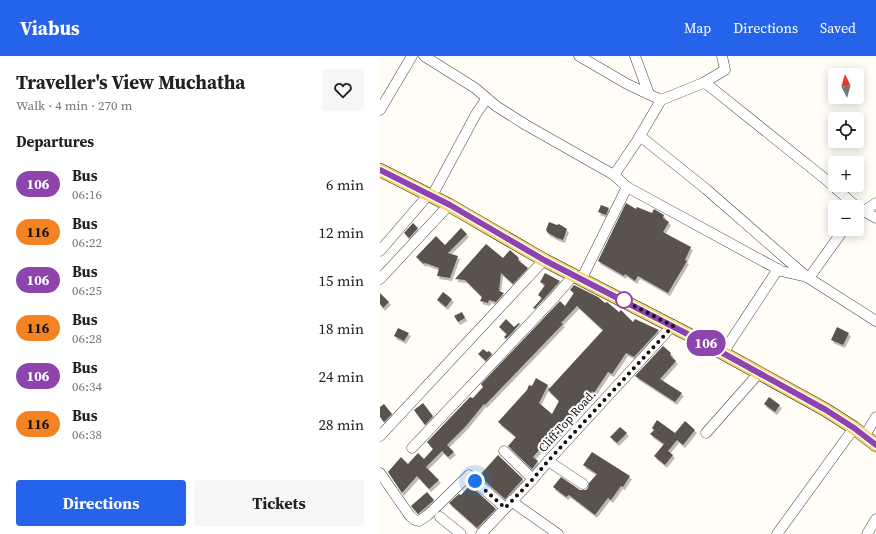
<!DOCTYPE html>
<html lang="en">
<head>
<meta charset="utf-8">
<style>
	:root { --surface:#fff; --page:#f6f6f6; --text:#222; --muted:#767676; --accent:#2563eb }
	body { margin:0; font-family:"Source Serif 4",serif; background:var(--page); color:var(--text); height:100vh; display:flex; flex-direction:column; font-size:15px; white-space:nowrap }
	* { box-sizing:border-box; margin:0 }
	p { font-size:13px; color:var(--muted) }
	.icon { flex:none; width:22px; height:22px; fill:none; stroke:currentColor; stroke-width:2; stroke-linecap:round; stroke-linejoin:round }
	.map { position:relative; flex:1; overflow:hidden }
	.drawer { display:flex; flex-direction:column; background:var(--surface); width:380px }
	.drawer>* { flex:none }
	.badge { padding:0 8px; border-radius:13px; font-size:14px; line-height:26px }
	.needle { width:26px; rotate:355deg }
	.tools { position:absolute; left:448px; top:12px; display:grid; gap:8px }
	.tools a { display:grid; place-items:center; width:36px; height:36px; border-radius:4px; background:var(--surface); box-shadow:0 2px 10px #0003; font-size:20px }
	.you { position:absolute; width:20px; height:20px; margin:-10px; border:3px solid #fff; border-radius:50%; background:#1a73e8; box-shadow:0 0 0 6px #1a73e833 }
	.map>.badge { position:absolute; translate:-50% -50%; box-shadow:0 0 0 2px #fff }
	h2 { padding:0 16px; font-size:15px; line-height:36px }
	.round { display:grid; place-items:center; flex:none; width:42px; height:42px; border-radius:4px; background:var(--page) }
	.head { display:flex; align-items:center; justify-content:space-between; height:68px; padding:0 16px }
	h1 { font-size:19px; font-weight:700; line-height:30px }
	.primary-button { display:flex; gap:8px; margin-top:auto; padding:8px 16px }
	.primary-button a { flex:1; height:46px; border-radius:4px; background:var(--accent); color:#fff; font-size:16px; font-weight:700; line-height:46px; text-align:center }
	.primary-button a+a { background:var(--page); color:var(--text) }
	ul { padding:0; list-style:none }
	li { display:flex; align-items:center; gap:12px; height:48px; padding:0 16px }
	li div { flex:1 }
	li b { display:block; font-size:15px }
	li em { font-style:normal }
	li .badge { min-width:44px; font-weight:700; text-align:center }
	header { display:flex; align-items:center; gap:24px; box-sizing:border-box; height:56px; padding:0 20px; background:var(--accent); color:#fff }
	header strong { font-size:19px }
	nav { display:flex; gap:22px; margin-inline-start:auto; font-size:14px }
	main { display:flex; flex:1; min-height:0 }
	.map>svg:first-child { display:block }
	.building { fill:#5a524d; filter:url(#shadow) }
	.lines { fill:none; stroke-linecap:round; stroke-linejoin:round }
	.minor-casing { stroke:#444; stroke-width:11 }
	.major-casing { stroke:#222; stroke-width:14 }
	.minor { stroke:#fff; stroke-width:10 }
	.major { stroke:#f9d66b; stroke-width:13 }
	.line-casing { stroke:#fff; stroke-width:9 }
	.line { stroke:#8e44ad; stroke-width:6 }
	.walk { stroke:#111; stroke-width:4; stroke-dasharray:0 7.2 }
	.stop-dot { fill:#fff; stroke:#8e44ad; stroke-width:2 }
	.labels { text-anchor:middle; dominant-baseline:central; stroke-width:4; stroke-linejoin:round; paint-order:stroke }
	.street-label { font-size:12px; fill:#111; stroke:#fff }
</style>
</head>
<body>
<header>
<strong>Viabus</strong>
<nav><a>Map</a><a>Directions</a><a>Saved</a></nav>
</header>
<main>
<section class="drawer">
<div class="head"><div><h1>Traveller's View Muchatha</h1><p>Walk · 4 min · 270 m</p></div><a class="round"><svg class="icon" aria-label="heart" viewBox="0 0 24 24"><path d="M12 20l-8-8c-3-5 5-10 8-4 3-6 11-1 8 4z"/></svg></a></div>
<h2>Departures</h2>
<ul>
<li><span class="badge" style="background:#8e44ad;color:#fff">106</span><div><b>Bus</b><p>06:16</p></div><em>6 min</em></li>
<li><span class="badge" style="background:#f58220;color:#111">116</span><div><b>Bus</b><p>06:22</p></div><em>12 min</em></li>
<li><span class="badge" style="background:#8e44ad;color:#fff">106</span><div><b>Bus</b><p>06:25</p></div><em>15 min</em></li>
<li><span class="badge" style="background:#f58220;color:#111">116</span><div><b>Bus</b><p>06:28</p></div><em>18 min</em></li>
<li><span class="badge" style="background:#8e44ad;color:#fff">106</span><div><b>Bus</b><p>06:34</p></div><em>24 min</em></li>
<li><span class="badge" style="background:#f58220;color:#111">116</span><div><b>Bus</b><p>06:38</p></div><em>28 min</em></li>
</ul>
<div class="primary-button"><a>Directions</a><a>Tickets</a></div>
</section>
<div class="map">
<svg width="496" height="478" viewBox="0 0 496 478">
	<defs>
		<filter id="shadow"><feDropShadow dx="2" dy="3" stdDeviation="0" flood-color="#0004"/></filter>
	</defs>
	<rect width="100%" height="100%" fill="#fffdf5"/>
	<g class="building">
		<polygon points="246,147 256,153 257,151 272,157 274,153 284,159 283,162 289,166 283,176 311,191 305,204 307,205 288,237 258,220 255,225 245,218 244,220 218,205"/>
		<polygon points="221,149 229,152 226,159 218,156"/>
		<polygon points="169,166 177,169 179,168 187,173 183,184 177,182 168,177 166,174"/>
		<polygon points="33,167 38,172 29,182 24,177"/>
		<polygon points="81,172 87,178 68,197 78,200 70,222 57,220 59,212 45,207 44,208 36,201 56,180 65,189"/>
		<polygon points="106,188 123,202 130,194 139,202 138,204 148,212 133,228 121,217 119,235 124,237 116,246 109,244 108,247 100,245 102,241 85,224 75,223"/>
		<polygon points="165,217 180,225 155,253 153,252 162,242 158,239 165,229 160,226"/>
		<polygon points="194,229 218,241 225,247 227,246 239,256 241,254 253,266 255,263 279,274 254,301 246,297 232,318 228,316 214,337 212,335 206,346 203,344 198,353 197,352 193,360 190,359 182,374 174,383 172,380 153,401 158,405 152,413 128,390 136,381 118,366 147,334 149,329 152,330 156,322 168,329 159,347 172,358 179,345 168,334 223,274 197,250 181,267 183,268 105,349 104,348 86,370 67,389 74,396 68,401 62,395 46,411 59,424 49,433 37,420 22,437 8,416 21,401 28,408 38,397 44,403 53,393 47,386 90,341 93,342 103,331 101,328 180,245 185,250 194,237 190,234"/>
		<polygon points="63,236 72,243 66,251 57,244"/>
		<polygon points="0,237 9,246 3,252 0,248"/>
		<polygon points="82,256 85,262 78,266 74,260"/>
		<polygon points="126,263 134,271 139,267 140,268 126,283 124,281 127,278 119,271"/>
		<polygon points="457,271 469,277 463,289 451,284"/>
		<polygon points="18,272 29,277 24,285 14,280"/>
		<polygon points="283,290 291,297 290,299 296,305 280,323 302,337 295,346 255,320"/>
		<polygon points="103,293 107,296 109,295 112,298 106,305 98,298"/>
		<polygon points="389,341 400,349 395,356 384,348"/>
		<polygon points="43,347 53,360 45,369 34,354"/>
		<polygon points="4,348 12,358 4,366 0,361 0,351"/>
		<polygon points="277,364 295,377 305,365 315,374 303,389 297,384 288,395 293,399 285,409 274,400 284,388 270,378 274,374 272,372"/>
		<polygon points="240,371 247,377 237,387 230,381"/>
		<polygon points="212,396 250,420 243,431 241,430 231,444 228,442 215,459 189,439 186,441 173,431 181,421 200,434 206,434 208,432 209,427 217,418 203,409"/>
		<polygon points="118,399 143,423 125,443 99,420"/>
		<polygon points="90,429 116,453 97,472 69,447 79,438 81,439"/>
		<polygon points="47,436 54,444 38,458 31,450"/>
	</g>
	<g class="lines">
		<defs>
			<g id="minor">
				<polyline points="44,0 95,32 116,50 146,69 234,119 247,131 202,222"/>
				<polyline points="199,0 247,28 281,44"/>
				<polyline points="255,0 269,38"/>
				<polyline points="323,27 345,14 342,0"/>
				<polyline points="0,54 32,0"/>
				<polyline points="260,80 326,133 427,221 496,265"/>
				<polyline points="234,119 257,85 281,44 323,27 328,29 444,122 478,152 496,162"/>
				<polyline points="247,131 401,215 427,221"/>
				<polyline points="52,140 96,58 107,42"/>
				<polyline points="484,155 496,147"/>
				<polyline points="0,195 49,138"/>
				<polyline points="429,222 464,173"/>
				<polyline points="0,223 69,149"/>
				<polyline points="344,298 348,289 398,213"/>
				<polyline points="326,377 379,317"/>
				<polyline points="0,380 164,204"/>
				<polyline points="484,381 496,361"/>
				<polyline points="32,392 173,243 194,219"/>
				<polyline points="124,395 153,423"/>
				<polyline points="168,405 203,428"/>
				<polyline points="0,417 30,460 35,464 39,465 48,459 89,419"/>
				<polyline points="95,425 125,452"/>
				<polyline points="131,445 178,478"/>
				<polyline points="60,461 81,478"/>
				<polyline points="101,478 153,423 168,405 293,269"/>
				<polyline points="397,478 474,372"/>
				<polyline points="487,478 496,463"/>
			</g>
			<polyline id="major" points="0,114 69,149 164,204 321,285 446,354 474,372 496,389"/>
		</defs>
		<use href="#minor" class="minor-casing"/>
		<use href="#major" class="major-casing"/>
		<use href="#minor" class="minor"/>
		<use href="#major" class="major"/>
	</g>
	<g class="lines">
		<defs>
			<polyline id="line" points="0,114 70,149 164,204 321,285 446,354 474,372 496,389"/>
		</defs>
		<use href="#line" class="line-casing"/>
		<use href="#line" class="line"/>
		<polyline class="walk" points="95,425 125,452 153,423 168,405 293,270 241,243 244,244"/>
	</g>
	<circle class="stop-dot" cx="244" cy="244" r="8"/>
	<g class="labels">
		<g class="street-label">
			<text transform="translate(187 365) rotate(-48)">Cliff Top Road.</text>
		</g>
	</g>
</svg>
<div class="tools">
<a><svg class="needle" viewBox="-14 -14 28 28"><path d="M0-13l5 13h-10z" fill="#e53935"/><path d="M0 13l5-13h-10z" fill="#767676"/></svg></a>
<a><svg class="icon" aria-label="locate" viewBox="0 0 24 24"><circle cx="12" cy="12" r="6"/><path d="M12 2v4M12 18v4M2 12h4M18 12h4"/></svg></a>
<a>+</a>
<a>−</a>
</div>
<div class="you" style="left:95px;top:425px"></div>
<b class="badge" style="left:326px;top:287px;background:#8e44ad;color:#fff">106</b>
</div>
</main>
</body>
</html>
